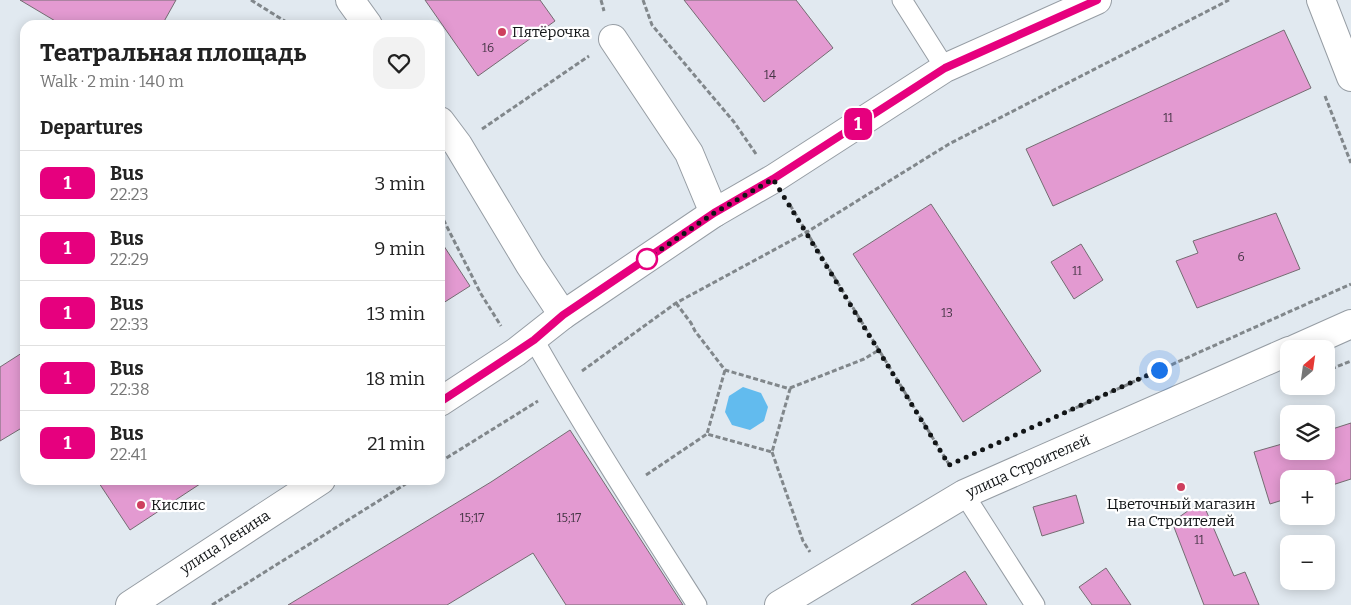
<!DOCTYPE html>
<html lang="en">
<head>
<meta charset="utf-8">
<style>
	:root { --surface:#fff; --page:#f2f2f2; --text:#222; --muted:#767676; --line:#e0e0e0 }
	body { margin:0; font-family:Bitter,serif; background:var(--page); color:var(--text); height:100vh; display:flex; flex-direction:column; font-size:19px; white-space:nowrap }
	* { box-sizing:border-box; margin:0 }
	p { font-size:16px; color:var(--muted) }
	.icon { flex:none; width:28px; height:28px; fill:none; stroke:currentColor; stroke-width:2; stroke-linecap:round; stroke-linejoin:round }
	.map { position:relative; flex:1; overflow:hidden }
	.sheet { position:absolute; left:20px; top:20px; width:425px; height:465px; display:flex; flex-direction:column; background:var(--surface); border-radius:15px; box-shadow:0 2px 12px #0003 }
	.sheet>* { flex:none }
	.badge { padding:0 10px; border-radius:8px; font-size:18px; line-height:32px }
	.needle { width:32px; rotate:29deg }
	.controls { position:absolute; left:1280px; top:340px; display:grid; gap:10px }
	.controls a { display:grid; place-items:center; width:55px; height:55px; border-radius:10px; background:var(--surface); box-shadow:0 2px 12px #0003; font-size:25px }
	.you { position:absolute; width:25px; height:25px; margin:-12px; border:4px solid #fff; border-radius:50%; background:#1a73e8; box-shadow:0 0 0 8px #1a73e833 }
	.map>.badge { position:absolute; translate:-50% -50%; box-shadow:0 0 0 2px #fff }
	h2 { padding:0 20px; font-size:19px; line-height:45px }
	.round { display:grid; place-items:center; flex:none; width:52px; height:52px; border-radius:15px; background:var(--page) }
	.head { display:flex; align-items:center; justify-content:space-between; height:85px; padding:0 20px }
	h1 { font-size:24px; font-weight:700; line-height:38px }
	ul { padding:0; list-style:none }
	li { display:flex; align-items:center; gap:15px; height:65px; padding:0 20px; border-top:1px solid var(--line) }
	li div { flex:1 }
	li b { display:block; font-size:19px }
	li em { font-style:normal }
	li .badge { min-width:55px; font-weight:700; text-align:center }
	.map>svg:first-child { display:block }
	.water { fill:#62bbee }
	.building { fill:#e39ad1; stroke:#746c72 }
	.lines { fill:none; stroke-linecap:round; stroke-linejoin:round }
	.service-casing { stroke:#969da4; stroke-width:21 }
	.minor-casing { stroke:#969da4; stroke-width:30 }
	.tertiary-casing { stroke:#969da4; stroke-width:30 }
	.secondary-casing { stroke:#969da4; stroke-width:30 }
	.path { stroke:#81878b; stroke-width:3; stroke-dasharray:5 2.5; stroke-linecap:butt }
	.service { stroke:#fff; stroke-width:19 }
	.minor { stroke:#fff; stroke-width:28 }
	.tertiary { stroke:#fff; stroke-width:28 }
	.secondary { stroke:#fff; stroke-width:28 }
	.line-casing { stroke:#fff; stroke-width:11 }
	.line { stroke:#e6007e; stroke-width:8 }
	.walk { stroke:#121517; stroke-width:5; stroke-dasharray:0 9 }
	.poi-dot { fill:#ce3f5e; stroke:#fff; stroke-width:2 }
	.stop-dot { fill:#fff; stroke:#e6007e; stroke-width:2.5 }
	.labels { text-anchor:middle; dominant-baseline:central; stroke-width:4.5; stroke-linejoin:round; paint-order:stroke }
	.number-label { font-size:12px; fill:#463646 }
	.poi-label { font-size:15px; fill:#121517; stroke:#fff; text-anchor:start }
	.street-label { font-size:15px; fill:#121517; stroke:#fff }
</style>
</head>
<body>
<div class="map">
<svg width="1351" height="605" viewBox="0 0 1351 605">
	<rect width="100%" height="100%" fill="#e1e9f0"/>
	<polygon class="water" points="743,387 761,393 768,407 764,421 750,430 732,425 725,412 729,396"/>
	<g class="building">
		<polygon points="20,0 176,0 162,25 62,25"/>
		<polygon points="425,0 540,0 555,21 478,76"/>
		<polygon points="684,0 796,0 833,48 764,102"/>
		<polygon points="1284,30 1311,88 1053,206 1026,149"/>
		<polygon points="931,204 1041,371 963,422 853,254"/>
		<polygon points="1276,213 1300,269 1197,308 1176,261 1198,253 1193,241"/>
		<polygon points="440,240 470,286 440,305"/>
		<polygon points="1081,244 1103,280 1074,299 1051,262"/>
		<polygon points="25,351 25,426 0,441 0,367"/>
		<polygon points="1351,423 1351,479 1326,487 1326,479 1289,479 1289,498 1270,504 1254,452 1289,442 1289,451 1326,451 1326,431"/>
		<polygon points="570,430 683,605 566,605 533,553 447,605 288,605 491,482"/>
		<polygon points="97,480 206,480 130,530"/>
		<polygon points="1076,495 1084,523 1042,536 1033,507"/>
		<polygon points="1202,501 1234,576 1245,572 1259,605 1204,605 1172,522"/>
		<polygon points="1106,568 1131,605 1092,605 1079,587"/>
		<polygon points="965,571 987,605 911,605"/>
	</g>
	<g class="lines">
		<defs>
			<g id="service">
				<polyline points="902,0 945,68"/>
				<path d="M 534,340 C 585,430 641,517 697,605"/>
				<polyline points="964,494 1035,605"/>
			</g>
			<g id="minor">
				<polyline points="350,0 368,25"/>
				<polyline points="613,39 689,153 714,213"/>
				<polyline points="440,121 458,145 530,265 563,315"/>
				<polyline points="1295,349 1351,324"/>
				<polyline points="779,605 964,494 1289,351"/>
			</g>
			<polyline id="tertiary" points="1321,0 1351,77"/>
			<g id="secondary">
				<polyline points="440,402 516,352 563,315 714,213 773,179 945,68 1097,0"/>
				<polyline points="130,605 321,480"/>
			</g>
		</defs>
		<use href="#service" class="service-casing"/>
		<use href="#minor" class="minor-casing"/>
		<use href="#tertiary" class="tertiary-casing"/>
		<use href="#secondary" class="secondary-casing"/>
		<g class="path">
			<polyline points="251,0 291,25"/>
			<polyline points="601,0 604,11"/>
			<polyline points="643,0 652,25 734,122 756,154"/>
			<polyline points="1325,96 1351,163"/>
			<polyline points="482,129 589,56"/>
			<polyline points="790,205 950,466"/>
			<polyline points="440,213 481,294 501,326"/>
			<polyline points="676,303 691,323 695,331 725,370 790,389 772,452 707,434 725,370"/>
			<polyline points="1331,369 1351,361"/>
			<polyline points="582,371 676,303 807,232 949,144 1229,0"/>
			<polyline points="790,388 864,359 879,350"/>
			<polyline points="1062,414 1351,284"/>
			<polyline points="772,452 803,541 810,552"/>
			<polyline points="440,462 538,401"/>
			<polyline points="646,475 707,434"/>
			<polyline points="212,605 412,480"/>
		</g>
		<use href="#service" class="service"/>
		<use href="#minor" class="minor"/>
		<use href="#tertiary" class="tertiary"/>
		<use href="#secondary" class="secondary"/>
	</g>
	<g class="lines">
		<defs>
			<polyline id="line" points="440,402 516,352 534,340 563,315 714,213 773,179 945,68 1097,0"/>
		</defs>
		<use href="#line" class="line-casing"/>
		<use href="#line" class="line"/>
		<polyline class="walk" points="647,259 714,213 773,179 949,465 1159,370"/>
	</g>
	<g class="poi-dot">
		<circle cx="502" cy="32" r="5"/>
		<circle cx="1181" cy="487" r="5"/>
		<circle cx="141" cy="505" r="5"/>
	</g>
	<circle class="stop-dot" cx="647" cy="259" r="10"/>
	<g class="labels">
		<g class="number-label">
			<text x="488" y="48">16</text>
			<text x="770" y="75">14</text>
			<text x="1168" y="118">11</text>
			<text x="1241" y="257">6</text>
			<text x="1077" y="271">11</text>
			<text x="947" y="313">13</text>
			<text x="472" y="518">15;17</text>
			<text x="569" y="518">15;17</text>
			<text x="1199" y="540">11</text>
		</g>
		<g class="poi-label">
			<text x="512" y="32">Пятёрочка</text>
			<text x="1181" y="504" text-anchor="middle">Цветочный магазин<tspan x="1181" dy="17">на Строителей</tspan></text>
			<text x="151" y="505">Кислис</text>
		</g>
		<g class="street-label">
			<text transform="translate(1028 466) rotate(-24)">улица Строителей</text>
			<text transform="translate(225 542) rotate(-33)">улица Ленина</text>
		</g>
	</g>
</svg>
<div class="controls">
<a><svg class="needle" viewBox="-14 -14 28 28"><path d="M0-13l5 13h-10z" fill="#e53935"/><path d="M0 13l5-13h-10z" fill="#767676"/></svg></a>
<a><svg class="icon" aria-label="layers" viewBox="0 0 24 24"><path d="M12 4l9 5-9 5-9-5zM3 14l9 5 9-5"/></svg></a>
<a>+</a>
<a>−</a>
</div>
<div class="you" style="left:1159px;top:370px"></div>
<b class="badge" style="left:858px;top:124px;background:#e6007e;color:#fff">1</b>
<section class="sheet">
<div class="head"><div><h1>Театральная площадь</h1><p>Walk · 2 min · 140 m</p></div><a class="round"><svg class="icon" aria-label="heart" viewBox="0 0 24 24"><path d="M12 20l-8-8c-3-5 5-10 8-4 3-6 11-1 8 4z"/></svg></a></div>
<h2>Departures</h2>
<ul>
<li><span class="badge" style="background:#e6007e;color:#fff">1</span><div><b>Bus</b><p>22:23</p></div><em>3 min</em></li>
<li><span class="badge" style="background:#e6007e;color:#fff">1</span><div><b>Bus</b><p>22:29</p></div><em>9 min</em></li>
<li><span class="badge" style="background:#e6007e;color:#fff">1</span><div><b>Bus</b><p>22:33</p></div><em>13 min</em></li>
<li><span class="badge" style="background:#e6007e;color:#fff">1</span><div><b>Bus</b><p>22:38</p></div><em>18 min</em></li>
<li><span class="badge" style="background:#e6007e;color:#fff">1</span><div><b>Bus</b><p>22:41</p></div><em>21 min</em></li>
</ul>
</section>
</div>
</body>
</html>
